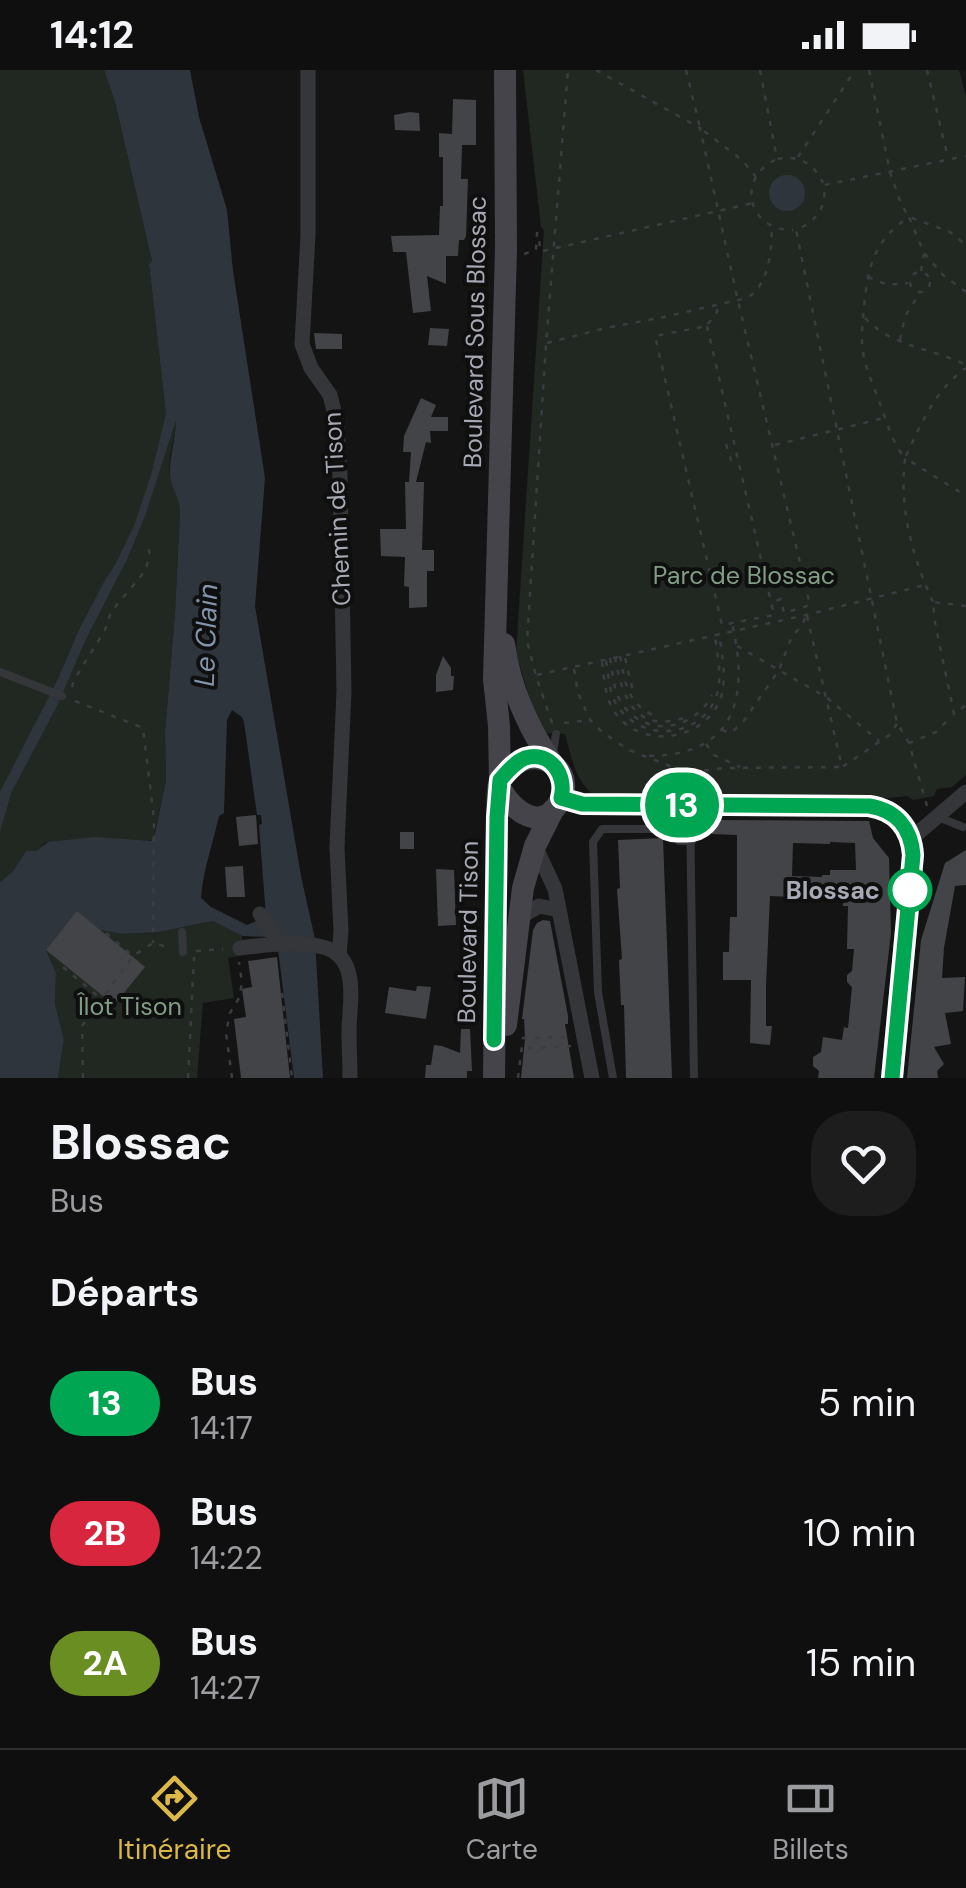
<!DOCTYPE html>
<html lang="fr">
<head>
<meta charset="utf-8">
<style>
	:root { --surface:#0f0f10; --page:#1d1d1e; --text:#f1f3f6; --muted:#9b9c9f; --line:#2f2f30; --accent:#dbb847 }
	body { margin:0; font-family:"DM Sans",sans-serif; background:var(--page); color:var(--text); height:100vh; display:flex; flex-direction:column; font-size:38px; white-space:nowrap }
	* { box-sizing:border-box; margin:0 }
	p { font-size:32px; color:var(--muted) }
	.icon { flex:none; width:55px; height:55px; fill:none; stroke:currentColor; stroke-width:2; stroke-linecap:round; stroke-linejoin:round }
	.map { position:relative; height:1008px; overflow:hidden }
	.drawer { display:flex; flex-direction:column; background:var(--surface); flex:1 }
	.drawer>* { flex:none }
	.badge { padding:0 20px; border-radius:32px; font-size:35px; line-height:65px }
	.map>.badge { position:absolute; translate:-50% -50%; box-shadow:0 0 0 5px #fff }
	h2 { padding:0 50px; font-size:38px; line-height:90px }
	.round { display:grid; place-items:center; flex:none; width:105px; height:105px; border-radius:40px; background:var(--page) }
	.head { display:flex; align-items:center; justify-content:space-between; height:170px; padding:0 50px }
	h1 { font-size:48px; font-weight:700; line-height:75px }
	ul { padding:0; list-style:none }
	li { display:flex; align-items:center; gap:30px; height:130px; padding:0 50px }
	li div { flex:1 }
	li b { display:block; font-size:38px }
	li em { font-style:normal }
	li .badge { min-width:110px; font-weight:700; text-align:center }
	.status { display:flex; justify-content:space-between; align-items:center; height:70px; padding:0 50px; background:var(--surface); direction:ltr }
	.status svg { height:28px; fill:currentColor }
	.menu { display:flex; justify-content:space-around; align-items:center; height:140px; border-top:2px solid var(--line); background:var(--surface); font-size:28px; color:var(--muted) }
	.menu a { display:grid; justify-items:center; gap:5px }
	.menu .selected { color:var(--accent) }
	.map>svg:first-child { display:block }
	.green { fill:#212822 }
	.water { fill:#2f353c; fill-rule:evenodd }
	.building { fill:#434448; fill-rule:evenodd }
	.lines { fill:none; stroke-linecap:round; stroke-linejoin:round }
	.path { stroke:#3c3c41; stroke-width:2.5; stroke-dasharray:5 8; stroke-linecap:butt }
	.lane { stroke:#35363a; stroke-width:8 }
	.street { stroke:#35363a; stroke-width:15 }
	.secondary { stroke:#44444a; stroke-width:22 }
	.line-casing { stroke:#fff; stroke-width:22 }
	.line { stroke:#00a651; stroke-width:15 }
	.stop-dot { fill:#fff; stroke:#00a651; stroke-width:5 }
	.labels { text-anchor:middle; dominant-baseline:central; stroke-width:8; stroke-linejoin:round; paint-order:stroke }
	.street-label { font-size:25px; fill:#a7aab4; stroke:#0f0f10 }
	.park-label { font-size:25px; fill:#819d85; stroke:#0f0f10 }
	.stop-label { font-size:25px; font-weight:bold; fill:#a7aab4; stroke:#0f0f10; text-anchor:end }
	.water-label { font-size:28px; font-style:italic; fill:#8294ab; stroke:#0f0f10 }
</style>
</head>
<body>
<div class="status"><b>14:12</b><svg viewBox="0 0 49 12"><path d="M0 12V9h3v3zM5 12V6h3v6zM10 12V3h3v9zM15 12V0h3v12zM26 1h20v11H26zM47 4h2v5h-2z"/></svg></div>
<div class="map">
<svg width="966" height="1008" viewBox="0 0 966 1008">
	<rect width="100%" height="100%" fill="#141415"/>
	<g class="green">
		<path d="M 0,0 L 104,0 L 115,32 L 152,191 L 149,194 L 166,343 L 177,351 C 174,369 166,393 171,410 C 174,422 180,429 180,442 L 175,543 L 165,662 L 166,710 L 153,769 L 145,772 L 46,772 L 36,781 L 26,781 L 13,801 L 0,812 Z"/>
		<path d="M 523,0 L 959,0 L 966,27 L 966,705 L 952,717 L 937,719 L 934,726 L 913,730 L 907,726 L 889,728 L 594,725 C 574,709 572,688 565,664 L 545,663 L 533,639 L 516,583 L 544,160 L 541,157 Z"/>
		<polygon points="77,841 99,860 122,864 159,862 214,851 242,866 243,885 228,888 234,928 203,933 197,1008 58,1008 64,970 55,934 56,903 46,880"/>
	</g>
	<g class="water">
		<path d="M 104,0 L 190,0 L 199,47 L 227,140 L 233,201 L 265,408 L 255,536 L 301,806 L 315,869 L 323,1008 L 294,1008 L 278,879 L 270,867 L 242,866 L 213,851 L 159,862 L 122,864 L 99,860 L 77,842 L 46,880 L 56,903 L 55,934 L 64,970 L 58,1008 L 0,1008 L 0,812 L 13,801 L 26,781 L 36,781 L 48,772 L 95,767 L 151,771 L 155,763 L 166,710 L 165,662 L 175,543 L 180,442 C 180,427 169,416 170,401 C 170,384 176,366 176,350 L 145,446 L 127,489 L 85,571 L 57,636 L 11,723 L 0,762 L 0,722 L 58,609 L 79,560 L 105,510 L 114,497 L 134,456 L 151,405 L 166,344 L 149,194 L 152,191 L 115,32 ZM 232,640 L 242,647 L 244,652 L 257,745 L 261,745 L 262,754 L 259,755 L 266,847 L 247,855 L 211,837 L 201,828 C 203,800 213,773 219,746 L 224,743 L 227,650 Z"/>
		<circle cx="787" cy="123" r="18"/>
	</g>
	<g class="building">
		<polygon points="453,29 476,30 476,75 462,75 461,109 468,109 466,166 464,170 459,170 458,186 446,186 446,214 427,206 431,241 413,243 406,182 393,182 391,166 439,165 440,136 443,136 443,87 439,87 439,63 452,64"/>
		<polygon points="410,42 419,43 420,61 395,60 394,45"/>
		<polygon points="430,258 449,259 447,276 428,275"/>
		<polygon points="314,263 342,264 342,279 316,279"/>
		<polygon points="421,328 436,335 431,347 448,347 448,361 430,361 431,373 426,372 416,412 424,412 422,480 434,480 434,501 427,501 427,537 409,538 409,517 404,516 405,487 381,486 380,459 406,459 405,412 409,412 411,382 403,382 404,366"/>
		<polygon points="443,586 451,598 451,606 454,606 453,620 436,622 436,605"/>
		<polygon points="256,745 258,774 239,776 236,747"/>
		<path d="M 713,750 L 869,751 L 873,768 L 889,788 L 891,863 L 874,1008 L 818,1008 L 819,1001 L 813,996 L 813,987 L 821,982 L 823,967 L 842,970 L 844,957 L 848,958 L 852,917 L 847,912 L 847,905 L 852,901 L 854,879 L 847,879 L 848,836 L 843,836 L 843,822 L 791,820 L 791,827 L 770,826 L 766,916 L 766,956 L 772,956 L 770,975 L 750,973 L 751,910 L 723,910 L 723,882 L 729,882 L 730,847 L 737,847 L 737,765 L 712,764 ZM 830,772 L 855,773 L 856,800 L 830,800 L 830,805 L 822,805 L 822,807 L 792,806 L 793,773 L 830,774 Z"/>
		<rect x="400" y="762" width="14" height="17"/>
		<polygon points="663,768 672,1008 626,1008 624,935 621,935 619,890 622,889 617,819 620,818 618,770"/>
		<polygon points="966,780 966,815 955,816 944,878 942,908 965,907 963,941 945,943 951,974 934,977 944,994 937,1001 938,1008 907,1008 921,870 945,793"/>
		<polygon points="243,796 245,827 227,827 225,797"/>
		<polygon points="436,799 454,800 456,855 438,856"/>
		<polygon points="77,841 145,897 114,935 46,880"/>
		<polygon points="543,850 550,851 568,946 568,954 565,954 574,1008 521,1008 525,969 524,949 522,949 533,860 537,853"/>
		<polygon points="277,887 290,1008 241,1008 234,949 246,947 242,919 252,917 248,891"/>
		<polygon points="417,916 431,917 426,949 385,943 389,917 416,921"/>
		<polygon points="460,918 476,918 475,938 461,938"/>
		<polygon points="461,959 470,959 472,1001 467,1001 467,1008 425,1008 426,995 431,995 434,975 442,976 460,983"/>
	</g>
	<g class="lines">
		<g class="path">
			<polyline points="596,0 700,58 738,231 810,535 784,543 781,529 773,532"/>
			<polyline points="686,0 700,58 742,90 756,107"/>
			<path d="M 760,0 L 777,89 C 798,85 814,93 823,113"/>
			<polyline points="869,0 890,102 901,134 909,147 950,162 966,175"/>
			<polyline points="927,0 948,88"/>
			<polyline points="798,87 855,0"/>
			<path d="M 775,90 C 735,110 749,161 793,160"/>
			<polyline points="524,184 536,180 537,163 539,164 540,181 543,181 753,133"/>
			<polyline points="921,201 924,184"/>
			<circle cx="920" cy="212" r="10"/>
			<polyline points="868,207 888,215 908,213"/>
			<path d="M 966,222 L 943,205 L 924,183 L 909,147 C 869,173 867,205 863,248 C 862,262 861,274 864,287 C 868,305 876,322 882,339 C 888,356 893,374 905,388 C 921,354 935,320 966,298"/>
			<path d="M 865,248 C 892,277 932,278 966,295"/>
			<polyline points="708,254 717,242 717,235"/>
			<polygon points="707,256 774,545 722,555 655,266"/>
			<polyline points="900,270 905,246 920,223"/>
			<path d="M 547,273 L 606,258 L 664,247 L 747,228 C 770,214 771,181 772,157"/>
			<polyline points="726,374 733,397"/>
			<polyline points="775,375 884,348"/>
			<path d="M 933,532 C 912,486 899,439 905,388 L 966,426"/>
			<polyline points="966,536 933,532 935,553 954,644 966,635"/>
			<polyline points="807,546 842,697 891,664 897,653"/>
			<polyline points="737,576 826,627 879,671"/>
			<path d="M 620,586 C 625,612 627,633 653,645"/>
			<path d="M 615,587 C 622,628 636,665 686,647"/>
			<path d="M 610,588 C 613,604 613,620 622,634 C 647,669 694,660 712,625"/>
			<polyline points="625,588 634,625"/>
			<path d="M 606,591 C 609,606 609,624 618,637 C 642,672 700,669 716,627 C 723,608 717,585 715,564"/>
			<path d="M 602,592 C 604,607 605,625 612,638 C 637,682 706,672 721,627 C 727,607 722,584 719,563"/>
			<polyline points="574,599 578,623 590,650 602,662 629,680 670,696 679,699 701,701 723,698 842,697"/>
			<polyline points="537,605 806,545 925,515"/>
			<polyline points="72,617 74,610 105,560 111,542 145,501 150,485 148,477"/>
			<polyline points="75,631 143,658 154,749 153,873"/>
			<polyline points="552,653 536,606 527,571 546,274 568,0"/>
			<polyline points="564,653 590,650"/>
			<polyline points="722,660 731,663 743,652 779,600 792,566 802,556 806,545"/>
			<path d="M 909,673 L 897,653 L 796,160 C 816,152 827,137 824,115 L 966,86"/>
			<polyline points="706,674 714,685 740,697"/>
			<path d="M 649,686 C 737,685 749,626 732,553"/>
			<polyline points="927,736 909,673 936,662 952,646"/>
			<polyline points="106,863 132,885"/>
			<polyline points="196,881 223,879"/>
			<polyline points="63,897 100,928"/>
			<polyline points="282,923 292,1008"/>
			<polyline points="528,978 571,976"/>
			<polyline points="83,1008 82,956 133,886 153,873 168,877"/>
			<polyline points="188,1008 194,887"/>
			<polyline points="232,1008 226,963 230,943 239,928 242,913 239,892"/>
			<polyline points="518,1008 523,968 568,967"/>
		</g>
		<g class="lane">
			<polyline points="0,602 62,626"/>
			<polyline points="553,683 556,664"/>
			<polyline points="690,738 694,1008"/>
			<polyline points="938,747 963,757"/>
			<polyline points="182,862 183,882"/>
			<polyline points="613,1008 598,922 593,772 602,759 667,759 671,760 679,771 692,771"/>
		</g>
		<g class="street">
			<polyline points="308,0 308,165 302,274 311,298 330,325 337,353 340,405 344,621 337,777 341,861 339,886"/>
			<polyline points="911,769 966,722"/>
			<polyline points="535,776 555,819 592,1008"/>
			<polyline points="260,844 280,875"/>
			<polyline points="520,847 539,836 559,840"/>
			<path d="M 240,878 C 264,875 311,869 333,881 C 359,896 349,937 349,961 C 349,977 350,992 350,1008"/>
		</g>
		<g class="secondary">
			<path d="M 504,574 C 510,618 527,656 552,693"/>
			<polyline points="500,710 499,656 494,609 506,179 505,0"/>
			<path d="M 561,728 L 583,734 L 869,736 C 896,740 911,757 913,785 L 892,1008"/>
			<polyline points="506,955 523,818 535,776 553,740"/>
			<path d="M 494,1008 L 497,747 C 498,736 496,718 501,708 C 502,706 510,698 512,697 C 538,674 577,700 560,731 C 541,764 513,741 500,718"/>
		</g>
	</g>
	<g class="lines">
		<defs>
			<path id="line" d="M 494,970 L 497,747 L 500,710 C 507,702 515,692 525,688 C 551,680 567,706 561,728 L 582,734 L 869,736 C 896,740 911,758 913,785 L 892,1008"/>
		</defs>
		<use href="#line" class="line-casing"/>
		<use href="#line" class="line"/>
	</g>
	<circle class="stop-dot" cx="910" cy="820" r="20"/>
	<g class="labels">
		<g class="street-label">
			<text transform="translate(475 262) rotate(-89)">Boulevard Sous Blossac</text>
			<text transform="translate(337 439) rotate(-93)">Chemin de Tison</text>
			<text transform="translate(468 862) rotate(-89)">Boulevard Tison</text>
		</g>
		<g class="park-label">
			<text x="744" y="505">Parc de Blossac</text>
			<text x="130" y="936">Îlot Tison</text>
		</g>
		<g class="stop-label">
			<text x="880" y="820">Blossac</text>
		</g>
		<g class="water-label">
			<text transform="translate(206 565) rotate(-88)">Le Clain</text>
		</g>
	</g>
</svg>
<b class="badge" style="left:682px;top:735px;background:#00a651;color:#fff">13</b>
</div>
<section class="drawer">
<div class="head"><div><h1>Blossac</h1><p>Bus</p></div><a class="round"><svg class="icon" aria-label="heart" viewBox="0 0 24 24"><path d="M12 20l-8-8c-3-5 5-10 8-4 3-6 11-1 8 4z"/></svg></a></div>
<h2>Départs</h2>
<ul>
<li><span class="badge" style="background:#00a651;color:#fff">13</span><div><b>Bus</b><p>14:17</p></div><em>5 min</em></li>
<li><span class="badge" style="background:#d7263d;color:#fff">2B</span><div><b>Bus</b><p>14:22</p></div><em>10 min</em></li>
<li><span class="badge" style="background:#6b8e23;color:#fff">2A</span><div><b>Bus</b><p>14:27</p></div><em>15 min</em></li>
</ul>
</section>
<nav class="menu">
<a class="selected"><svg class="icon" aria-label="directions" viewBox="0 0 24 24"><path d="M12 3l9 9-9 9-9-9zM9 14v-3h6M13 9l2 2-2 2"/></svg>Itinéraire</a>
<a><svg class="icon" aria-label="map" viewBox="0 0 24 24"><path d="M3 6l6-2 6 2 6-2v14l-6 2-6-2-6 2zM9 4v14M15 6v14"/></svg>Carte</a>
<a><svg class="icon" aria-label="tickets" viewBox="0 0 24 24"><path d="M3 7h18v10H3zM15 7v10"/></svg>Billets</a>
</nav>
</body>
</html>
